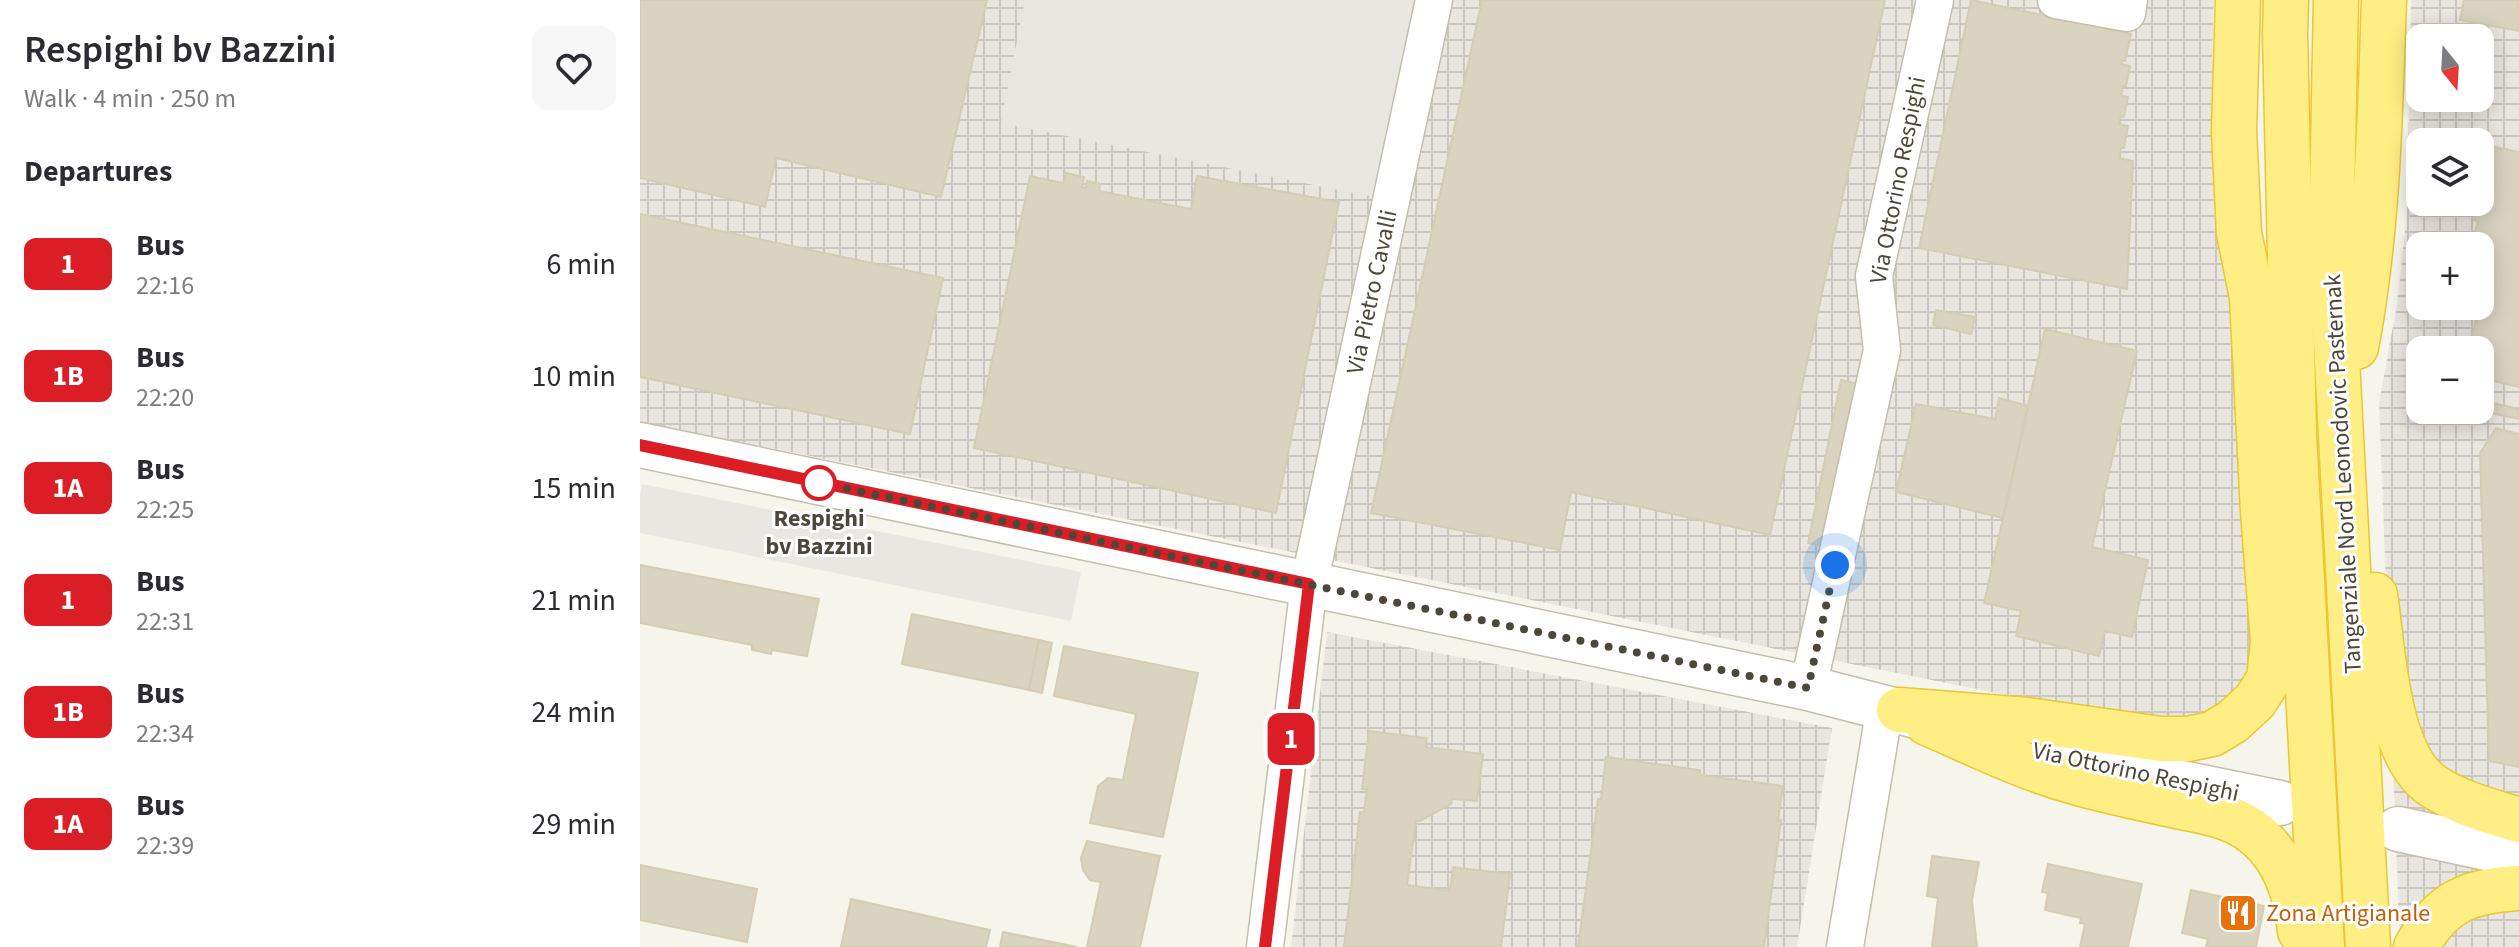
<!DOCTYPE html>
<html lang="en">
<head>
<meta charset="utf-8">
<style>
	:root { --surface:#fff; --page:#f7f7f7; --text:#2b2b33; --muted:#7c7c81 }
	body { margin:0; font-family:"Source Sans 3",sans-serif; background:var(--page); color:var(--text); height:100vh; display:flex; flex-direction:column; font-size:30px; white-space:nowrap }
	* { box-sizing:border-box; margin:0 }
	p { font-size:26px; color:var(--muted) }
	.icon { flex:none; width:44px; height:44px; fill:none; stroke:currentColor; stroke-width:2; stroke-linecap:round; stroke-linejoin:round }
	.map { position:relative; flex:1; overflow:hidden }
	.details { display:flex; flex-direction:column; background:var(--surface); width:640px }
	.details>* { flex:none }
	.badge { padding:0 16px; border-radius:12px; font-size:28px; line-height:52px }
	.needle { width:52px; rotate:162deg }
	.controls { position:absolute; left:1766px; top:24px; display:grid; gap:16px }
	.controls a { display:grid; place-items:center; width:88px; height:88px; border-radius:16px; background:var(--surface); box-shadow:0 4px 20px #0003; font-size:40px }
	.you { position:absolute; width:40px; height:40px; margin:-20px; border:6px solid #fff; border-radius:50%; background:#1a73e8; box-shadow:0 0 0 12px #1a73e833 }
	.map>.badge { position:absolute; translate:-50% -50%; box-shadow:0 0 0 4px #fff }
	h2 { padding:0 24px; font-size:30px; line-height:72px }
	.round { display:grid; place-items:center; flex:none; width:84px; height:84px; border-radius:16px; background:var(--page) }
	.head { display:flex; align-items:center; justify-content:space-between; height:136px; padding:0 24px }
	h1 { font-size:38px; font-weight:600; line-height:60px }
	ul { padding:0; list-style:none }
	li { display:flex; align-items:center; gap:24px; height:112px; padding:0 24px }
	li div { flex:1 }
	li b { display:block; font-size:30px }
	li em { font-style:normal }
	li .badge { min-width:88px; font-weight:700; text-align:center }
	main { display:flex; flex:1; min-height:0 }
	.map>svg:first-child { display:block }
	.industrial { fill:url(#industrial-grid); fill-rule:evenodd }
	.parking { fill:#e8e7e2 }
	.building { fill:#d9d3bf; stroke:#d4cdb2; stroke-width:2 }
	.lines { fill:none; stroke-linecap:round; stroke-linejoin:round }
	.minor-casing { stroke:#c3bfac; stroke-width:39 }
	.tertiary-casing { stroke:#c3bfac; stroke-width:47 }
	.trunk-casing { stroke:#e9c732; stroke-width:47 }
	.minor { stroke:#fff; stroke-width:36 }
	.tertiary { stroke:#fff; stroke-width:44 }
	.trunk { stroke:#ffee84; stroke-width:44 }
	.line-casing { stroke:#fff; stroke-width:18 }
	.line { stroke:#db1e26; stroke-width:12 }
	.walk { stroke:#4c4738; stroke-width:8; stroke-dasharray:0 14.4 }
	.stop-dot { fill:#fff; stroke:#db1e26; stroke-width:4 }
	.labels { text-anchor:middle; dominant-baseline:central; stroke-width:6; stroke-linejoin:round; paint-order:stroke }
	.street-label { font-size:24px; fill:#4c4738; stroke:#fff }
	.stop-label { font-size:24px; font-weight:bold; fill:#4c4738; stroke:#fff }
	.food-label { font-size:24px; fill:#c56008; stroke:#fff; text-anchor:start }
</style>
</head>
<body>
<main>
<section class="details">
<div class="head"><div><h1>Respighi bv Bazzini</h1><p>Walk · 4 min · 250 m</p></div><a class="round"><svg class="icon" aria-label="heart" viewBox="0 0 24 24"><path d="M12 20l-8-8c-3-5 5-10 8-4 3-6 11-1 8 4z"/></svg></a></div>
<h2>Departures</h2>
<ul>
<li><span class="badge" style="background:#db1e26;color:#fff">1</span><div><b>Bus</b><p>22:16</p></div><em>6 min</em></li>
<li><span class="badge" style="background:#db1e26;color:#fff">1B</span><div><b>Bus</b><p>22:20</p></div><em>10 min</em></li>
<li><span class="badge" style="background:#db1e26;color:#fff">1A</span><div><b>Bus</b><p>22:25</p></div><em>15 min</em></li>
<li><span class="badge" style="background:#db1e26;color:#fff">1</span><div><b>Bus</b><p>22:31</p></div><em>21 min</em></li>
<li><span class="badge" style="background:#db1e26;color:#fff">1B</span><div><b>Bus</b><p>22:34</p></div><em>24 min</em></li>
<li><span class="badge" style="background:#db1e26;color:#fff">1A</span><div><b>Bus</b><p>22:39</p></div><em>29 min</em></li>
</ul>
</section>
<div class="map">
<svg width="1879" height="947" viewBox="0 0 1879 947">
	<defs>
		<pattern id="industrial-grid" width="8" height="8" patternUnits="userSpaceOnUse" patternTransform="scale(2)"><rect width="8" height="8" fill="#e9e6df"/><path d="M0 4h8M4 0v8" fill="none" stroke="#cac7c0"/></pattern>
	</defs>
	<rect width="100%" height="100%" fill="#f6f5eb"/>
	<g class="industrial">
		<polygon points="0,0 1574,0 1572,57 1588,287 1618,653 1606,685 1575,716 1537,729 0,422"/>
		<path d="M 1771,0 L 1879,0 L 1879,947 L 1760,947 L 1739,403 L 1757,304 L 1767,214 ZM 1780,38 L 1840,38 L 1840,98 L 1780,98 ZM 1780,142 L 1840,142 L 1840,202 L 1780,202 ZM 1780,246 L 1840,246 L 1840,306 L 1780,306 ZM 1780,350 L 1840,350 L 1840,410 L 1780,410 Z"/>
		<polygon points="687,632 1192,728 1157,947 651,947"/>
	</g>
	<g class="parking">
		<polygon points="385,0 774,0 734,197 361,123"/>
		<polygon points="2,484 441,572 431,621 0,533 0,495"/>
	</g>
	<g class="building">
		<polygon points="0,0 347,0 301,197 136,158 125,207 0,178"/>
		<polygon points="842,0 1245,0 1130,535 931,492 920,550 731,513"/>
		<polygon points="1331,0 1491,34 1485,61 1482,61 1481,64 1490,66 1486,86 1483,86 1481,95 1488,97 1484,117 1481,116 1479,124 1488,126 1484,148 1481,148 1479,158 1493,161 1487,289 1279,248"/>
		<polygon points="1824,0 1879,0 1879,31 1820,20"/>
		<polygon points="1845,145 1879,152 1879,387 1840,378 1840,350 1834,350 1836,339 1832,338 1836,320 1833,318 1835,306 1840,306 1840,246 1836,246 1837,241 1833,239 1838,221 1834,220 1837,202 1840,202 1840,170"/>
		<polygon points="426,173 444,177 442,187 446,188 447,181 460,184 459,191 551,209 557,176 699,202 636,513 334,448 390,176 423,183"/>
		<polygon points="0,214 303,278 270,434 0,377"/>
		<polygon points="1296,310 1335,317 1331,334 1293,325"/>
		<polygon points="1405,329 1497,351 1452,547 1508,560 1492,637 1465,631 1459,656 1376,636 1381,611 1344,603"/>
		<polygon points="1201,380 1219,384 1185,547 1168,543"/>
		<polygon points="1359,398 1388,406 1363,518 1256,492 1276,404 1355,419"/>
		<polygon points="1840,400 1879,409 1879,419 1836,410 1840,410"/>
		<polygon points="1856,428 1879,434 1879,767 1849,761 1840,453"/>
		<polygon points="0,565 179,599 167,656 132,650 131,654 112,650 112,645 0,623"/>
		<polygon points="272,614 399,640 389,690 262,664"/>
		<polygon points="399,640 412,643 402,693 389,690"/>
		<polygon points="424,646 558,673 523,837 450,823 458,786 468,778 483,780 496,714 414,696"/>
		<polygon points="729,731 787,738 786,747 843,754 837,801 812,799 811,804 780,821 776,821 767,885 810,891 813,867 870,874 861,947 704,947 720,812 724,812 727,789 722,789"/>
		<polygon points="966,757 1060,770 1060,775 1143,786 1138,820 1141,820 1124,947 938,947 958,799 961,799"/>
		<polygon points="447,841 520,856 500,947 447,947 461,882 450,880 443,870 441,858"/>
		<polygon points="1292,856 1339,862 1332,900 1337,947 1292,947 1298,898 1287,896"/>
		<polygon points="1408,864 1502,884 1488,947 1440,947 1445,924 1440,923 1441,918 1405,910 1408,893 1402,892"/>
		<polygon points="0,865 117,889 107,942 0,920"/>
		<polygon points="1551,890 1624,906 1616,947 1566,947 1568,939 1542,933"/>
		<polygon points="211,899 350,930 346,947 201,947"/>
		<polygon points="363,932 437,947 360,947"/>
	</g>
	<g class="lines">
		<defs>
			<g id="minor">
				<polyline points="1416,0 1487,13 1489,0"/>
				<polyline points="1168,688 1242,350 1234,276 1295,0"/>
				<polyline points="625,947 669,584 794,0"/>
				<polyline points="1205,947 1245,707"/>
			</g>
			<g id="tertiary">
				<polyline points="0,445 1168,688 1296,721"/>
				<polyline points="1419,758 1640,803"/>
				<polyline points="1758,829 1879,855"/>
			</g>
			<g id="trunk">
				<polyline points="1646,0 1645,34 1654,435 1682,947"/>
				<polyline points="1696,0 1691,246 1728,947"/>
				<path d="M 1716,347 C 1738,233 1740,116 1744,0"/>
				<path d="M 1735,595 C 1743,646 1746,755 1793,786 C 1819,803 1850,811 1879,820"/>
				<polyline points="1259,710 1387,720 1521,739 1548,739 1572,734 1592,722 1615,701 1629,679 1633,642 1623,512 1612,297 1599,233 1594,131 1598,0"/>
				<path d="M 1287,723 C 1336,744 1384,768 1435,782 C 1470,792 1506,799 1542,807 C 1556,810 1570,812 1584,817 C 1635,834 1655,881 1660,931"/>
				<path d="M 1776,947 C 1802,901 1828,891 1879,888"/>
			</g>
		</defs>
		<use href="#minor" class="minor-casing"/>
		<use href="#tertiary" class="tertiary-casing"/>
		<use href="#trunk" class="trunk-casing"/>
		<use href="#minor" class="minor"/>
		<use href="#tertiary" class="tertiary"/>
		<use href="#trunk" class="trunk"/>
	</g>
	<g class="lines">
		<defs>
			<polyline id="line" points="0,445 669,584 625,947"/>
		</defs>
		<use href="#line" class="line-casing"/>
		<use href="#line" class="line"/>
		<polyline class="walk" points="179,483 1168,688 1195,565"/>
	</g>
	<defs>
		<symbol id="restaurant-square" viewBox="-11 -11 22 22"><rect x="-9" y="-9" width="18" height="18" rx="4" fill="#e8710a" stroke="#fff"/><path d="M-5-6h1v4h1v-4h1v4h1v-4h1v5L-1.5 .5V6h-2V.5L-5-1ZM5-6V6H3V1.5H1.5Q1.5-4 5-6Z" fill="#fff"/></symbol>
	</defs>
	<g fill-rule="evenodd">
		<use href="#restaurant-square" x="1576" y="891" width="44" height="44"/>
	</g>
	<circle class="stop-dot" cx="179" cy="483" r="16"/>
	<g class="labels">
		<g class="street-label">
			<text transform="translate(1258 180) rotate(-79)">Via Ottorino Respighi</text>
			<text transform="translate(732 292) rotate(-78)">Via Pietro Cavalli</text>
			<text transform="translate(1703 474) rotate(-93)">Tangenziale Nord Leonodovic Pasternak</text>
			<text transform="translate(1496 772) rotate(12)">Via Ottorino Respighi</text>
		</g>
		<g class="stop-label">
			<text x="179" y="518">Respighi<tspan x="179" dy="28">bv Bazzini</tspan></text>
		</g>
		<g class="food-label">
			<text x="1626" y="913">Zona Artigianale</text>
		</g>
	</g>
</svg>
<div class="controls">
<a><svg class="needle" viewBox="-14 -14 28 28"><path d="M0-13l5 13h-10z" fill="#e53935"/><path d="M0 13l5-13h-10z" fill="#7c7c81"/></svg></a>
<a><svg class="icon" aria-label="layers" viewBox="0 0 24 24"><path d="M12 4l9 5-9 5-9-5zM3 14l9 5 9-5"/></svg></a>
<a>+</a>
<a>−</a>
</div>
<div class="you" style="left:1195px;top:565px"></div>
<b class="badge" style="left:651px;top:739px;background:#db1e26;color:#fff">1</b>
</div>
</main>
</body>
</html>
